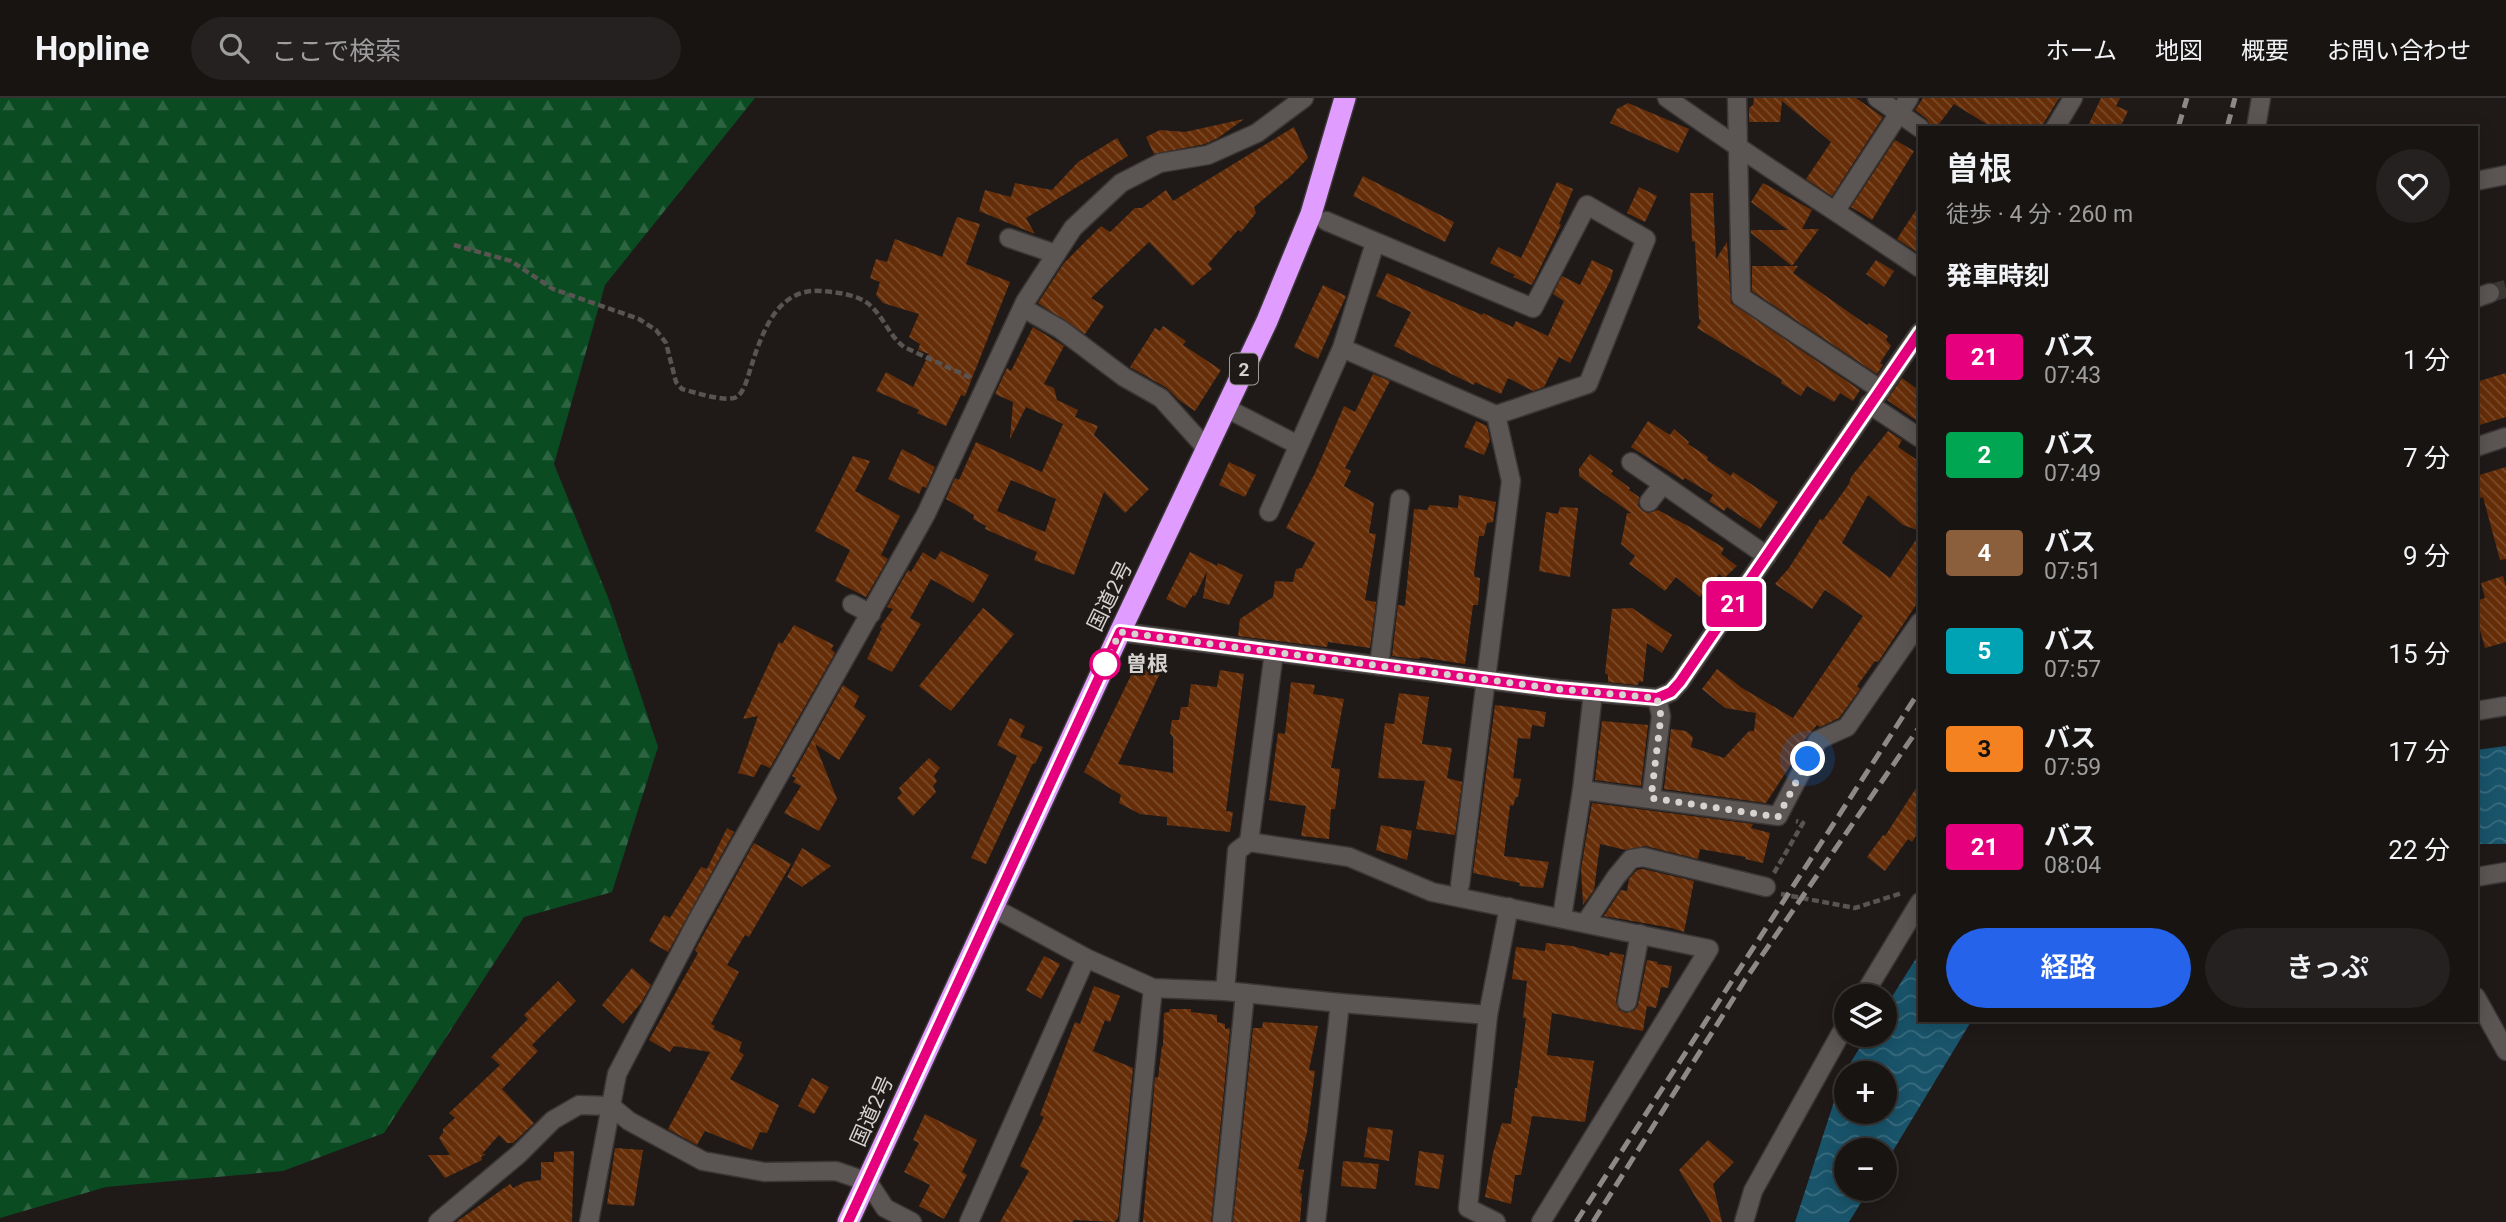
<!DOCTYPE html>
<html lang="ja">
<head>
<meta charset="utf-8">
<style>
	:root { --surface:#171412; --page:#242120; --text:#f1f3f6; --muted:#9e9e9f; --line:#363332; --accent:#2563eb }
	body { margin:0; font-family:Roboto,"Noto Sans JP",sans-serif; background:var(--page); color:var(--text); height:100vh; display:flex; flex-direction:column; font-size:26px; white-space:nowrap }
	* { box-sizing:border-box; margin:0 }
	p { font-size:23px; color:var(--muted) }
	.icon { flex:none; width:38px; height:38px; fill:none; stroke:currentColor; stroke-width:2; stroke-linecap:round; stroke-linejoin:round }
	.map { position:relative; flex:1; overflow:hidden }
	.drawer { position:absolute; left:1918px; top:28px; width:560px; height:896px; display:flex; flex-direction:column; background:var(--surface); border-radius:0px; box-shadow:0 4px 18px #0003,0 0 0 2px var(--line) }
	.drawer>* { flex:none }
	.badge { padding:0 14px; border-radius:5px; font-size:24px; line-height:46px }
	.controls { position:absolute; left:1834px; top:886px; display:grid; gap:14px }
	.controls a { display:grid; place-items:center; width:63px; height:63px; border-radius:50%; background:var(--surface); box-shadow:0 4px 18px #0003,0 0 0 2px var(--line); font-size:35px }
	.you { position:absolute; width:35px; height:35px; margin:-18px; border:5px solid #fff; border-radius:50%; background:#1a73e8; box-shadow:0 0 0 10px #1a73e833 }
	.map>.badge { position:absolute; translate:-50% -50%; box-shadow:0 0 0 4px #fff }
	h2 { padding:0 28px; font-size:26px; line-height:63px }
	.round { display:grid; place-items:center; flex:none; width:74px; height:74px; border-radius:37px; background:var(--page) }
	.head { display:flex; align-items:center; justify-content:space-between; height:119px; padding:0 28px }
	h1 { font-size:33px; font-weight:600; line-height:52px }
	.primary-button { display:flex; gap:14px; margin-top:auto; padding:14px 28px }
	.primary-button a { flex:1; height:80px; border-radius:42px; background:var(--accent); color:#fff; font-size:28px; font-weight:600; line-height:80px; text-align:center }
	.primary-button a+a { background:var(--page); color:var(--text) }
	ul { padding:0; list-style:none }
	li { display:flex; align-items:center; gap:21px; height:98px; padding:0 28px }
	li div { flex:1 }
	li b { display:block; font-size:26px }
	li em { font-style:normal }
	li .badge { min-width:77px; font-weight:700; text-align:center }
	header { display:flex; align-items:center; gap:42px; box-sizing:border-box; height:98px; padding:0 35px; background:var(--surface); border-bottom:2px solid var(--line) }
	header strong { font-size:33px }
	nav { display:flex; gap:38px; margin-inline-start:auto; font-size:24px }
	.search { width:490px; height:63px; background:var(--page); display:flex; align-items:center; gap:18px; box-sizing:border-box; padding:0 24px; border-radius:38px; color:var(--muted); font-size:26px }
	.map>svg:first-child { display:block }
	.forest { fill:url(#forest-firs) }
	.water { fill:url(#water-waves); fill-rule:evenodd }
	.building { fill:url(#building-back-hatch); fill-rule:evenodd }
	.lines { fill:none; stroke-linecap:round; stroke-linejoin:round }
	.minor-tunnel { stroke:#3a3634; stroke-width:18; stroke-dasharray:18 9; stroke-linecap:butt }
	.minor-casing { stroke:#3a3635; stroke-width:21 }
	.highway-casing { stroke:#3a3635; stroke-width:24 }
	.path { stroke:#585452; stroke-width:4.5; stroke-dasharray:7 3.5; stroke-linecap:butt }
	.minor { stroke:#5b5653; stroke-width:18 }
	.highway { stroke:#e09cff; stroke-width:21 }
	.rail { stroke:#8d8987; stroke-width:5; stroke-dasharray:14 7; stroke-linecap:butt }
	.line-casing { stroke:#fff; stroke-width:16 }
	.line { stroke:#e6007e; stroke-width:10 }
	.walk { stroke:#d5d2d0; stroke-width:7; stroke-dasharray:0 12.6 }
	.stop-dot { fill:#fff; stroke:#e6007e; stroke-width:3.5 }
	.labels { text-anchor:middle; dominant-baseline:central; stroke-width:5; stroke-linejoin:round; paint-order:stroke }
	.shield { fill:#1f1a18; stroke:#9e9b99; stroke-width:2 }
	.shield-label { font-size:19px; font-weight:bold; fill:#d5d2d0 }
	.street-label { font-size:21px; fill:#d5d2d0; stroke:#1f1a18 }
	.stop-label { font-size:21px; font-weight:bold; fill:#d5d2d0; stroke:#1f1a18; text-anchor:start }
</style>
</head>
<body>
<header>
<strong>Hopline</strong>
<div class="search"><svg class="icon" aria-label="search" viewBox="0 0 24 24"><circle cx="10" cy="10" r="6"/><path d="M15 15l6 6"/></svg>ここで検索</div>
<nav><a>ホーム</a><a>地図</a><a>概要</a><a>お問い合わせ</a></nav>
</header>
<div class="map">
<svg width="2506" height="1124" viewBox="0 0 2506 1124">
	<defs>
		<pattern id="forest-firs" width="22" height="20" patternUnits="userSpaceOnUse" patternTransform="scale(1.75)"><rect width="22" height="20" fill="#0a4b22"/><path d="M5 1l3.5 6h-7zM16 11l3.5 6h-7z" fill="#2d6441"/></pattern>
		<pattern id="water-waves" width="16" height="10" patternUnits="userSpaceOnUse" patternTransform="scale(1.75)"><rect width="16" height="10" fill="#19546b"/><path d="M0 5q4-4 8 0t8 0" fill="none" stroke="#3a6c7f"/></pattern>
		<pattern id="building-back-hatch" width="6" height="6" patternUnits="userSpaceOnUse" patternTransform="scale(1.75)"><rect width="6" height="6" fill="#662e08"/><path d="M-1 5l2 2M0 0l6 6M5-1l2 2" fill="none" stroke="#7b4b2b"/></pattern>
	</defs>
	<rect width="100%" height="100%" fill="#1f1a18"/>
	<polygon class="forest" points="0,0 755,0 605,187 554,366 609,502 658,649 612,794 524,819 384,1035 283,1073 106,1089 0,1120"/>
	<g class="water">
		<polygon points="2506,648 2506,746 2476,746 2476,652"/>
		<path d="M 1920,854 L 1920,922 L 1972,922 L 1885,1066 L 1885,1052 L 1846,1052 L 1846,1090 L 1870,1090 L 1849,1124 L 1795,1124 L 1842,979 L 1868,936 L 1885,936 L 1885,910 ZM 1846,975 L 1885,975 L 1885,1013 L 1846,1013 Z"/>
	</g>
	<g class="building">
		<polygon points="1754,0 1856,0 1883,19 1832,98 1806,81 1831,44 1782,3 1780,24 1749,24 1749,10 1753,7"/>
		<polygon points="1923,0 2059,0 2041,30 1993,30 1954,6 1936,30 1931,30 1927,21 1915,12"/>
		<polygon points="2101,0 2120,0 2116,8 2128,13 2120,30 2087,30"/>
		<polygon points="1628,5 1689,31 1678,55 1610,25 1617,11"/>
		<polygon points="1244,21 1218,40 1205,46 1154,56 1146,39 1160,32 1185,34"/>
		<polygon points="1294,29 1308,60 1291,78 1254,109 1256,115 1241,134 1238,132 1208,166 1212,171 1192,188 1149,144 1091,200 1104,208 1085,236 1038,205 1064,165 1101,128 1110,134 1135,110 1142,110 1166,92 1173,103"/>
		<polygon points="1117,40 1128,58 1026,120 1035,136 979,113 985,92 1011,99 1015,85 1052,92 1078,64"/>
		<polygon points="1895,42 1914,53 1872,122 1851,109"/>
		<polygon points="1363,78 1454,124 1445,144 1353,98"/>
		<polygon points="1557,84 1573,91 1559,126 1561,127 1532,187 1513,179 1515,177 1490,165 1498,149 1521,160"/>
		<polygon points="1763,85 1812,112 1802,131 1819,131 1792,168 1751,135 1751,132 1788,132 1751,104"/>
		<polygon points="1639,89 1657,98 1645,124 1627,115"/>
		<polygon points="1690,95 1713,95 1716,161 1727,144 1731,205 1860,292 1853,303 1840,295 1834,304 1807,288 1801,298 1781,285 1782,282 1697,230 1701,223 1699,221 1695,144 1692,143"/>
		<polygon points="1920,106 1920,156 1897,141"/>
		<polygon points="957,119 980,126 966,166 1010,184 965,298 961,297 946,328 917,315 919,312 876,293 886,274 913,289 929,256 918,252 920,246 909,239 919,216 883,205 876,197 880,184 870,180 876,161 887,164 895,141 942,159"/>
		<polygon points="1592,162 1613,172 1611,181 1570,265 1559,259 1544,289 1533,293 1508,280 1501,296 1475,284 1474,287 1394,248 1411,214 1376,198 1387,175 1482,217 1483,215 1513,229 1516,223 1548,238 1564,203 1553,196 1562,178 1580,187"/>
		<polygon points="1876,162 1894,173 1884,189 1866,176"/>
		<polygon points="1752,168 1798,168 1793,175 1867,227 1869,225 1888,238 1886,242 1891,248 1880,265 1883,267 1877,276 1752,193"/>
		<polygon points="1323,187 1346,198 1318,261 1294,249"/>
		<polygon points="1163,228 1186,243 1183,247 1221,272 1195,313 1179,302 1167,290 1130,269 1155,230 1160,233"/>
		<path d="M 1033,229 L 1064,248 L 1044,286 L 1054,290 L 1057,302 L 1078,312 L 1075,319 L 1098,328 L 1094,337 L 1149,391 L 1125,415 L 1104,394 L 1074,477 L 1034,462 L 1037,454 L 985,431 L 986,428 L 973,421 L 974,417 L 946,401 L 955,380 L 959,382 L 976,344 L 1042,374 L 1063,326 L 1026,309 L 1010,341 L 1013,304 L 995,296 L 1007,270 L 1011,273 ZM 1011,382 L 1056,401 L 1045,434 L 997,413 Z"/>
		<polygon points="2506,275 2506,319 2476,328 2476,284"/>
		<polygon points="1373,276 1390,283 1345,370 1351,373 1344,388 1374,405 1369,435 1376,436 1365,502 1376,504 1370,550 1328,544 1327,549 1238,538 1240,521 1273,499 1275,483 1293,484 1296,471 1302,470 1315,445 1286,430 1315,375 1344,308 1355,314"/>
		<polygon points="1902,280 1920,293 1920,325 1887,302"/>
		<polygon points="1476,323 1487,328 1490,342 1484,357 1464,349"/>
		<polygon points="1648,323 1670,337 1674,331 1689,344 1688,346 1708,359 1707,362 1731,378 1733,374 1778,404 1760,431 1727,409 1724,413 1709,403 1713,397 1685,380 1683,382 1631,349"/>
		<polygon points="1888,333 1902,342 1898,349 1920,364 1920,433 1903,427 1868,397 1842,445 1890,480 1920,436 1920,501 1878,564 1875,563 1857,588 1860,591 1839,620 1820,629 1817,627 1796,652 1799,654 1766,705 1664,691 1671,631 1686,633 1693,639 1691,649 1724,660 1749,633 1754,633 1756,615 1725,610 1702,591 1717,571 1742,590 1793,620 1863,518 1825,492 1812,511 1775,486 1789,470 1820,421 1823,422 1849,386 1851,379"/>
		<polygon points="902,351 935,369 926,390 923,388 919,396 888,381"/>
		<polygon points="1590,356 1613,373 1611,376 1630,390 1629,392 1639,399 1638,408 1643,413 1648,415 1658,412 1688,428 1724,450 1721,456 1737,468 1724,480 1719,476 1700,499 1676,479 1665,493 1629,466 1635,458 1621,446 1627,415 1631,415 1579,378 1579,371"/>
		<polygon points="853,358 870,363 855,393 900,418 881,457 888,461 866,499 835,483 850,452 815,433"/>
		<polygon points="1229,364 1256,377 1245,399 1219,387"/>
		<polygon points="2506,369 2506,461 2500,462 2483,399 2476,401 2476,378"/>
		<polygon points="1459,397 1496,404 1493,424 1487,425 1484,438 1479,438 1474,476 1475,479 1480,480 1478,507 1473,507 1465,566 1420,559 1419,561 1392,558 1398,507 1405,508 1414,411 1427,412 1430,407 1458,410"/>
		<polygon points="1560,409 1578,410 1570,479 1539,473 1546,414 1558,416"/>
		<polygon points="941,453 989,477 973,505 931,481 910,520 921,526 892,574 867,561 882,530 880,529 893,511 887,509 908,472 911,474 923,454 935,462"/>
		<polygon points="1190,454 1217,468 1218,465 1243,477 1229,507 1203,500 1207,473 1195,498 1193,497 1185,510 1166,501"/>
		<polygon points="2503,478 2506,489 2506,544 2485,550 2476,518 2476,503 2485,500 2481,485"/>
		<polygon points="983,510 1014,536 951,613 919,588"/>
		<polygon points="1632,510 1672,537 1662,555 1647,545 1643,584 1639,583 1638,587 1608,584 1608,577 1605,575 1612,511"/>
		<polygon points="794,527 834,547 831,551 835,555 770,670 761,666 754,679 738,675 758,618 743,621 779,544 782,546"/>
		<polygon points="1137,565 1160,575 1118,666 1173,675 1173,639 1170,635 1172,622 1179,622 1181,609 1188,609 1191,586 1217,589 1220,572 1244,576 1226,713 1233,714 1230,734 1167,727 1167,719 1140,716 1119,705 1121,697 1084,674"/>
		<polygon points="1291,584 1315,587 1313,596 1344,601 1331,670 1340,671 1335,711 1331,711 1329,741 1301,738 1306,708 1269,702 1278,635 1285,636"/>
		<polygon points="843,587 859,598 854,609 866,618 839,662 815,646 837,701 819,733 784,715 801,688 793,684 796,680 792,678"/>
		<polygon points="1399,595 1429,599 1422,646 1452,650 1447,680 1462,684 1455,737 1416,731 1425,683 1378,680 1385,625 1394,626"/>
		<polygon points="1495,607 1546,614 1544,629 1532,627 1530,641 1518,640 1513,680 1521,681 1518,699 1516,699 1513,708 1510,707 1504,758 1549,764 1543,790 1519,788 1520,785 1473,775"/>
		<polygon points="1010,620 1025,628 1020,639 1043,649 1035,666 1033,665 986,766 971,760 1017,658 997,647"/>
		<polygon points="1602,623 1648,627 1641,688 1595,682"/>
		<polygon points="929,660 940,670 934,678 937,683 933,688 936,694 913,718 897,700 902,695 899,690"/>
		<polygon points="1920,684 1920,731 1912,744 1908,741 1885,773 1867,759 1883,737 1885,738"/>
		<polygon points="1592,705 1753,726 1751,730 1770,735 1763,765 1745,761 1746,759 1700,751 1698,761 1646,748 1626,752 1600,746 1594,792 1583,807 1581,771"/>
		<polygon points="1381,727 1412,733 1407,762 1376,752"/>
		<polygon points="727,730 734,734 668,854 649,843 664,817 670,820 701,769 707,771"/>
		<polygon points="754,745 791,766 749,839 745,837 727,867 739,874 711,926 715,928 713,931 742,944 739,953 744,957 730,981 779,1007 767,1035 760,1034 752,1052 705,1033 697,1047 668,1031 710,954 674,948 670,954 649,942 698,855 695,852"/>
		<polygon points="802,750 831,768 802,789 787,779"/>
		<polygon points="1643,771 1694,783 1684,834 1672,830 1604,818 1621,792 1627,793 1629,781 1637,772"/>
		<polygon points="1546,845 1572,848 1609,858 1610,854 1624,857 1616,903 1619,912 1626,915 1635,912 1638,907 1647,862 1658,864 1657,866 1672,868 1668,890 1661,889 1656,910 1647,908 1643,933 1552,915 1547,957 1594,963 1585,1024 1532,1018 1521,1077 1515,1077 1511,1106 1485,1099 1493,1055 1502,1025 1511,1026 1515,990 1517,990 1526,920 1523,920 1527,883 1512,881 1516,849 1545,853"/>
		<polygon points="1044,858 1060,866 1041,901 1026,892"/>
		<polygon points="632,870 651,887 641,905 623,926 602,907"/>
		<polygon points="558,883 576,903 532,947 538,953 502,991 534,1025 513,1045 507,1045 499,1037 482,1056 486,1056 481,1059 482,1062 445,1080 428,1057 450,1057 439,1040 443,1035 443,1031 455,1020 449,1015 500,967 491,959 528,921 524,917"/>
		<polygon points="1094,888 1120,898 1110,924 1105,922 1093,953 1133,970 1118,1120 1115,1124 1074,1122 1073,1124 1000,1124 1029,1073 1020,1068 1044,1019 1040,1017 1075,924 1080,926"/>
		<polygon points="1170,911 1191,911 1191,914 1217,917 1217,924 1225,926 1225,931 1230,930 1211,1124 1143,1124 1155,979 1158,980 1162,948 1163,948 1164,915 1169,914"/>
		<polygon points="1263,924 1318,928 1309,972 1315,973 1307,1034 1298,1071 1304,1072 1300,1095 1302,1096 1300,1124 1233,1124 1253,930 1262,930"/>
		<polygon points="812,980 829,989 814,1016 798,1008"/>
		<polygon points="925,1016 977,1042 962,1074 967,1077 944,1121 919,1108 930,1087 904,1074 919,1045 913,1042"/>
		<polygon points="1368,1029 1393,1032 1389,1063 1364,1059"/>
		<polygon points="1708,1042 1734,1064 1713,1086 1722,1124 1711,1124 1679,1072"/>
		<polygon points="615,1050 643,1052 634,1108 607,1106"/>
		<polygon points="574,1053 572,1124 456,1124 510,1086 513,1090 525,1084 541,1082 541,1064 554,1064 554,1054"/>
		<polygon points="1419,1053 1444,1057 1439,1091 1415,1087"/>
		<polygon points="1343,1063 1379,1066 1376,1091 1341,1088"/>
	</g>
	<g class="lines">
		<polyline class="minor-tunnel" points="2490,195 2506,191"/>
		<defs>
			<g id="minor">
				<path d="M 1667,0 C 1750,59 1836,113 1920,170"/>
				<polyline points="1737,0 1741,199 1881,292"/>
				<polyline points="1877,0 1920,30"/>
				<polyline points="2055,30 2073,0"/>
				<polyline points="2256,30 2261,0"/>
				<polyline points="2476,83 2506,77"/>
				<polyline points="1836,112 1909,0"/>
				<polyline points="1326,123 1533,210 1587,107 1646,141 1588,286 1496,317 1511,383 1460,787"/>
				<polyline points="1009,140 1056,156"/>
				<polyline points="1375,145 1342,250 1269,414 1342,250 1496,317"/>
				<polyline points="2476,200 2490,195"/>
				<polyline points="1023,210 1060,231 1124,279 1161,300 1206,350"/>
				<polyline points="1869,306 1920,340"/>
				<polyline points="1226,310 1298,347"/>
				<polyline points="2476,349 2506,339"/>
				<polyline points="1631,364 1767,458"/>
				<polyline points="1649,404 1663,386"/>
				<polyline points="852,506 871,516"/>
				<polyline points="1120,534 1558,591 1657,600 1671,594 1680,584 1920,234"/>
				<polyline points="1379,568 1400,401"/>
				<polyline points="2476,613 2506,608"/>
				<polyline points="1582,692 1778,718 1818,642 1847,629 1920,524"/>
				<polyline points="1651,700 1661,618 1657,600"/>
				<polyline points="1249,744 1349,759 1432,794 1709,851 1541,1124"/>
				<polyline points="2476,779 2506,774"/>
				<polyline points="992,809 1086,860 1153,890 1225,893 1340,905 1488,917"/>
				<polyline points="1562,819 1582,692 1593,595"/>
				<polyline points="1586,824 1616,779 1631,761 1643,759 1766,789"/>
				<polyline points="1225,893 1237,753 1249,744 1274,554"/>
				<polyline points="1863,898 1920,804"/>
				<polyline points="2476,899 2506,953"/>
				<polyline points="1627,904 1640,836"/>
				<polyline points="438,1124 519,1056 553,1022 579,1007 611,1008 629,1023 703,1063 764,1074 836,1073 868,1084 885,1110 912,1124"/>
				<polyline points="589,1124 617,976 697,823 926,416 1025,204 1073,130 1121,85 1160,65 1208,57 1257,35 1304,0"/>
				<polyline points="969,1124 1086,860"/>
				<polyline points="1129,1124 1153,890"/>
				<polyline points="1222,1124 1245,895"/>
				<polyline points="1316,1124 1340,905"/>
				<polyline points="1496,1124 1468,1110 1488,917 1509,809"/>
				<polyline points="1744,1124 1753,1093 1846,926"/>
			</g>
			<polyline id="highway" points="848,1124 1120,534 1267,223 1311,116 1345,0"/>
		</defs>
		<use href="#minor" class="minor-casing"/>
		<use href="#highway" class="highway-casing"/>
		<g class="path">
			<path d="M 454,147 L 511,163 L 553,191 L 639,221 L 656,232 L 666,245 L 676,284 L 682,291 C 694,294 729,306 738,298 C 745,292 748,278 751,269 C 762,235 777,190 820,193 C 836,194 853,196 866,204 C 883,216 888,237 904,249 L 971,280"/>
			<polyline points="1774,775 1803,725 1796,723"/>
			<polyline points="1781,796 1855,810 1902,795"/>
		</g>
		<use href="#minor" class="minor"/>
		<use href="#highway" class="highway"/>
		<g class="rail">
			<polyline points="2178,30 2187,0"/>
			<polyline points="2227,30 2235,0"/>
			<polyline points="1576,1124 1920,592"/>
			<polyline points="1593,1124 1745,882 1920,628"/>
		</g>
	</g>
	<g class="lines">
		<defs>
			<polyline id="line" points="848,1124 1120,534 1558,591 1657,600 1671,594 1680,584 1920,234"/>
		</defs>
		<use href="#line" class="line-casing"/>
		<use href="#line" class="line"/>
		<polyline class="walk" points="1105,566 1120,534 1558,591 1657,600 1661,618 1651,700 1778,719 1808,661"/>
	</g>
	<circle class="stop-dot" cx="1105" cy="566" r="14"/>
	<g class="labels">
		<rect class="shield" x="1230" y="255.5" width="28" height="31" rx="5"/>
		<g class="shield-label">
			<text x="1244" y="271">2</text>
		</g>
		<g class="street-label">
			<text transform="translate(1110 498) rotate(-64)">国道2号</text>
			<text transform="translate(872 1013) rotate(-66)">国道2号</text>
		</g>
		<g class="stop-label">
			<text x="1126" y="566">曽根</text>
		</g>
	</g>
</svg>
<div class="controls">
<a><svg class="icon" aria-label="layers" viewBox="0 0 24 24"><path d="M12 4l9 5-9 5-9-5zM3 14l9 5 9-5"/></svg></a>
<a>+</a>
<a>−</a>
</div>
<div class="you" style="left:1808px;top:661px"></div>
<b class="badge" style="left:1734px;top:506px;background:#e6007e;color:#fff">21</b>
<section class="drawer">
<div class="head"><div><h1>曽根</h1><p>徒歩 · 4 分 · 260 m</p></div><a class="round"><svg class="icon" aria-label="heart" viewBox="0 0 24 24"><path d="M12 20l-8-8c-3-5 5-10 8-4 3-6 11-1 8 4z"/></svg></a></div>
<h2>発車時刻</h2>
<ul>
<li><span class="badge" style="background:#e6007e;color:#fff">21</span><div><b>バス</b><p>07:43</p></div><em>1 分</em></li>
<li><span class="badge" style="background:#00a651;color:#fff">2</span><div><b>バス</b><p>07:49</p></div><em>7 分</em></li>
<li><span class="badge" style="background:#8b5e3c;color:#fff">4</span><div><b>バス</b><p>07:51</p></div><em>9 分</em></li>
<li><span class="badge" style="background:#00a3b4;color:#fff">5</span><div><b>バス</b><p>07:57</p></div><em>15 分</em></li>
<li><span class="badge" style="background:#f58220;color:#111">3</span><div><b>バス</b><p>07:59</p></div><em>17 分</em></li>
<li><span class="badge" style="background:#e6007e;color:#fff">21</span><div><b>バス</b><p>08:04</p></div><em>22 分</em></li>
</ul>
<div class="primary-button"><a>経路</a><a>きっぷ</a></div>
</section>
</div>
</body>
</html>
